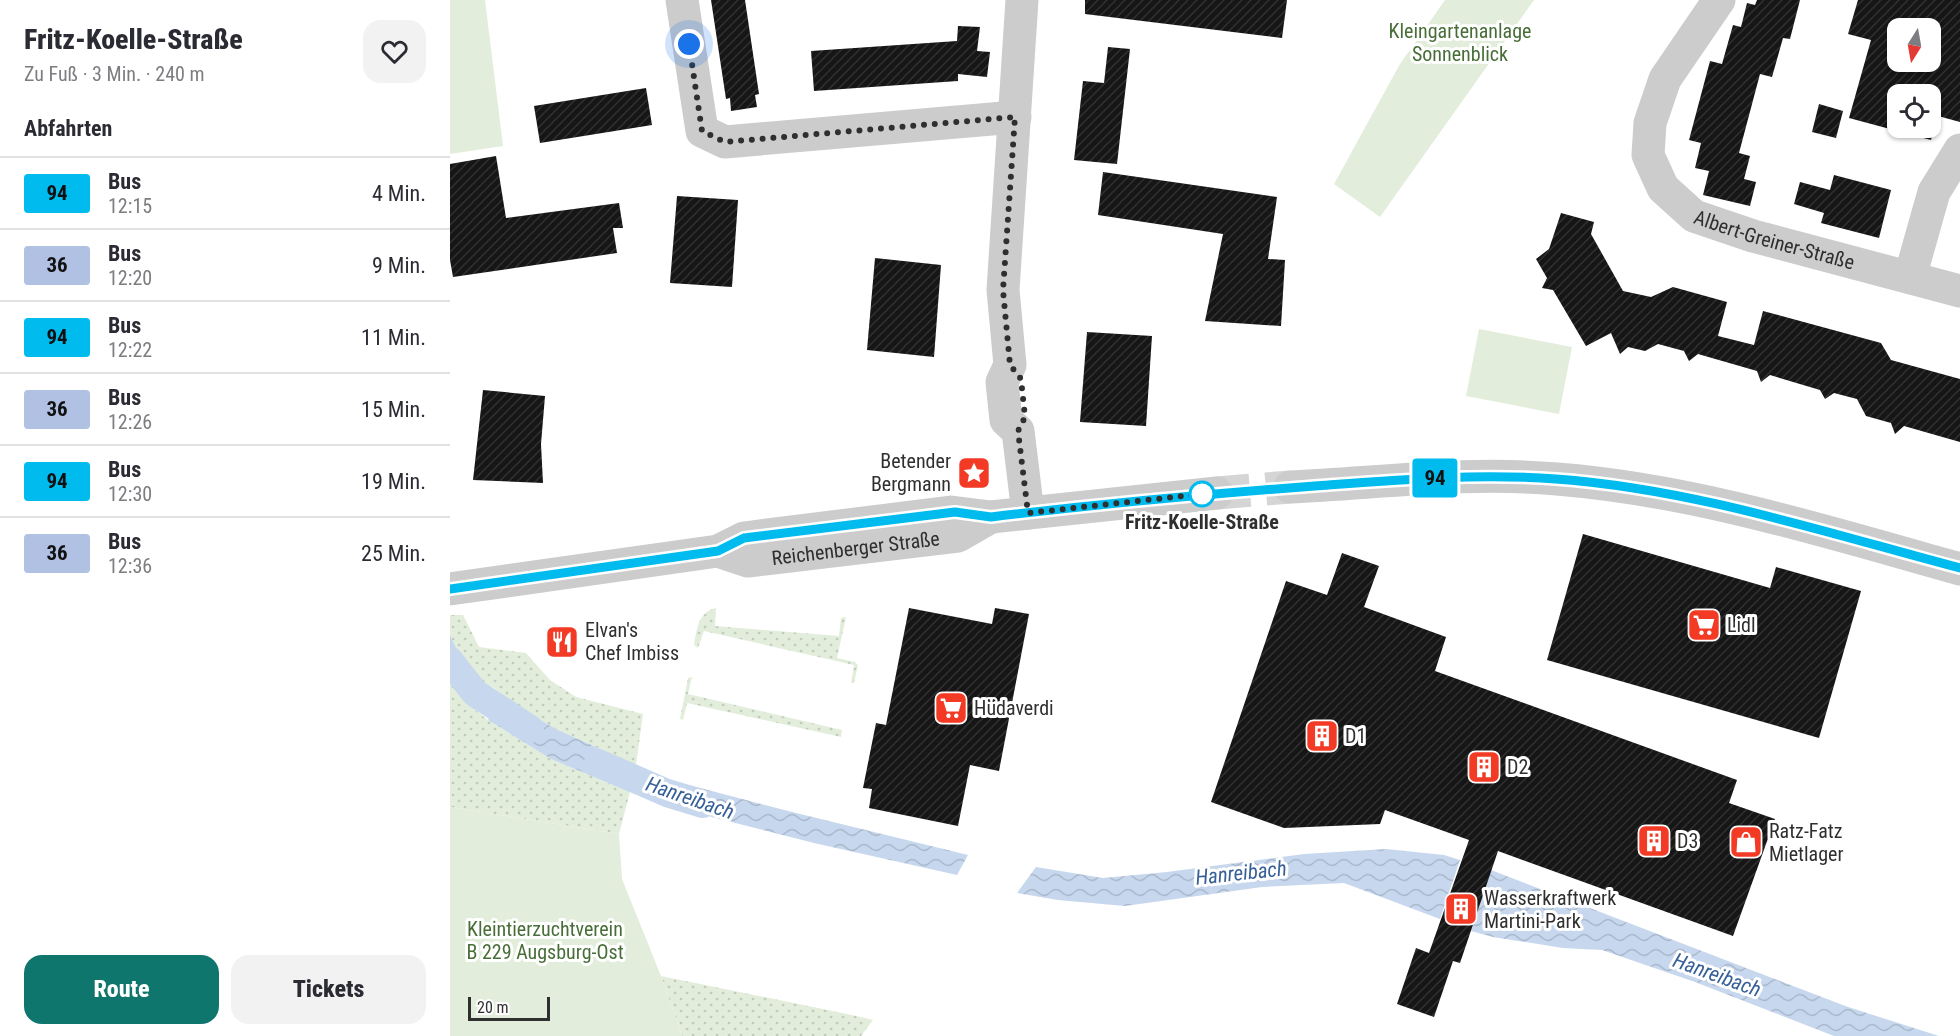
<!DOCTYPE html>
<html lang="de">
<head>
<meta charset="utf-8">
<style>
	:root { --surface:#fff; --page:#f2f2f3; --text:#2b2b33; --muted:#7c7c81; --line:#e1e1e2; --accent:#0f766e }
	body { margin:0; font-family:"Roboto Condensed",sans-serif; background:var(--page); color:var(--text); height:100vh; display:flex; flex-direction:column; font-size:22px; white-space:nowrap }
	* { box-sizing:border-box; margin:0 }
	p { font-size:20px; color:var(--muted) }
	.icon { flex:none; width:33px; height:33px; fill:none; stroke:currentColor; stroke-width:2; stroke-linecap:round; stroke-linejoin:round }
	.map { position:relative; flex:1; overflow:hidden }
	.drawer { display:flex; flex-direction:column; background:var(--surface); width:450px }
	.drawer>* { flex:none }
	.badge { padding:0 12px; border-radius:4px; font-size:21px; line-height:39px }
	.needle { width:39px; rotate:191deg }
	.controls { position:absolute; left:1437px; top:18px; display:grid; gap:12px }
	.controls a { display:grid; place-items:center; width:54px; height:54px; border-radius:12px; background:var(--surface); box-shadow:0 2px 4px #0004; font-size:30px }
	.scale { position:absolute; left:18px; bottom:15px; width:82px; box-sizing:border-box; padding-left:6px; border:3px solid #2f2f2f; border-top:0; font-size:16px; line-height:21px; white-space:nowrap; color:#2f2f2f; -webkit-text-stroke:4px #fff; paint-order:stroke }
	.you { position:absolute; width:30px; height:30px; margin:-15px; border:4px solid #fff; border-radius:50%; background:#1a73e8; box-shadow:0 0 0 9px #1a73e833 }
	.map>.badge { position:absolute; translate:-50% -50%; box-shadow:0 0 0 3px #fff }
	h2 { padding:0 24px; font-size:22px; line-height:54px }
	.round { display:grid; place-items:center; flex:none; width:63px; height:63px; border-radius:18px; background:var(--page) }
	.headline { display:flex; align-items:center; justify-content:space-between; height:102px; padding:0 24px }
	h1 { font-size:28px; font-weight:800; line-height:45px }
	.button { display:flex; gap:12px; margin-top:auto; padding:12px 24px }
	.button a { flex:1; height:69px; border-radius:18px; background:var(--accent); color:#fff; font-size:24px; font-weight:800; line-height:69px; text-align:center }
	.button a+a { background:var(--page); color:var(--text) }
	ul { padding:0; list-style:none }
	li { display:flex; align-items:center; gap:18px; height:72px; padding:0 24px; border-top:2px solid var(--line) }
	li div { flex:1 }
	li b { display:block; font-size:22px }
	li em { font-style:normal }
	li .badge { min-width:66px; font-weight:700; text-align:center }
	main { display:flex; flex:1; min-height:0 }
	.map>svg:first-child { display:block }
	.grass { fill:url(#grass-dots) }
	.garden { fill:#e2eddb }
	.water { fill:url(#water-waves) }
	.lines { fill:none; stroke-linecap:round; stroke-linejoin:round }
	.canal { stroke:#c6d7ee; stroke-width:28 }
	.building { fill:url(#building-hatch); fill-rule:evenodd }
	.minor-tunnel { stroke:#d5d5d5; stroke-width:33; stroke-dasharray:33 16; stroke-linecap:butt }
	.minor { stroke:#ccc; stroke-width:33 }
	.line-casing { stroke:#fff; stroke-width:14 }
	.line { stroke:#0be; stroke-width:9 }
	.walk { stroke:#2f2f2f; stroke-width:6; stroke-dasharray:0 10.8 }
	.stop-dot { fill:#fff; stroke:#0be; stroke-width:3 }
	.labels { text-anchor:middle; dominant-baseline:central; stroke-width:6; stroke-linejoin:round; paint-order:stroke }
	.park-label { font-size:20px; fill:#486e38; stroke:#fff }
	.street-label { font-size:20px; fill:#2f2f2f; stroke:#fff }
	.poi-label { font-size:20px; fill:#2f2f2f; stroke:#fff; text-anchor:start }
	.stop-label { font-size:20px; font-weight:bold; fill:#2f2f2f; stroke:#fff }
	.water-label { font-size:21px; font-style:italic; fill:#366097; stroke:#fff }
</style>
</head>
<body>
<main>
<section class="drawer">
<div class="headline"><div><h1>Fritz-Koelle-Straße</h1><p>Zu Fuß · 3 Min. · 240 m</p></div><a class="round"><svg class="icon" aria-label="heart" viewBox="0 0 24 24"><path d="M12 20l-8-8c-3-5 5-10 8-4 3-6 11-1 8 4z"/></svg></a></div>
<h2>Abfahrten</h2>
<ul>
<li><span class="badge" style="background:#0be;color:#111">94</span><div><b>Bus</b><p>12:15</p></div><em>4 Min.</em></li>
<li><span class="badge" style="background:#b0c1e4;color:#111">36</span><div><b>Bus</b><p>12:20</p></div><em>9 Min.</em></li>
<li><span class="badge" style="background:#0be;color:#111">94</span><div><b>Bus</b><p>12:22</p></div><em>11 Min.</em></li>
<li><span class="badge" style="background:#b0c1e4;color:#111">36</span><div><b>Bus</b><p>12:26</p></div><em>15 Min.</em></li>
<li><span class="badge" style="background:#0be;color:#111">94</span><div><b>Bus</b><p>12:30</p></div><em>19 Min.</em></li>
<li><span class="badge" style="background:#b0c1e4;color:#111">36</span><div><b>Bus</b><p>12:36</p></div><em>25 Min.</em></li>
</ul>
<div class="button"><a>Route</a><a>Tickets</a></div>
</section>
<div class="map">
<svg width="1510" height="1036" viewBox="0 0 1510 1036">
	<defs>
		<pattern id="grass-dots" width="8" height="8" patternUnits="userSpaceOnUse" patternTransform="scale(1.5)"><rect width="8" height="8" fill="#e2eddb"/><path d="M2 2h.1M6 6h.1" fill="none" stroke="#c2ccbc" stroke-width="1.8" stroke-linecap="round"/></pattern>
		<pattern id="water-waves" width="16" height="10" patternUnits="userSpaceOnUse" patternTransform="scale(1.5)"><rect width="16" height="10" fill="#c6d7ee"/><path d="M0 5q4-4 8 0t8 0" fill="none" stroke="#aab9cc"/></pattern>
		<pattern id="building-hatch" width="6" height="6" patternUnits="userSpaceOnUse" patternTransform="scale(1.5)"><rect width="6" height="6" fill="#161616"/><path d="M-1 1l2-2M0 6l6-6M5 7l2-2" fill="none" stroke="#303030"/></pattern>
	</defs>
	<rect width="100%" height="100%" fill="#fff"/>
	<g class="grass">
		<path d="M 266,608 L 265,626 L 389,636 L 391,618 L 396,617 L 387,658 L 405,662 L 408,665 L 404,683 L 401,683 L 404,665 L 254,631 L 248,648 L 244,645 C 247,629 248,612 266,608 Z"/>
		<polygon points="0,615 13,615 29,647 76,653 100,680 126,697 193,714 186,765 106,729 54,698 44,688 32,682 9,653 0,636"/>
		<polygon points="242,677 238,694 392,730 391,737 237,703 233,720 230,719 238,678"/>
		<polygon points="0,681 18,704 38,720 101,759 180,792 169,834 0,807"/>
		<polygon points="211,976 402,1015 423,1020 411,1036 232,1036"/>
	</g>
	<g class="garden">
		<polygon points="0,0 35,0 53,146 0,154"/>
		<polygon points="995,0 1084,0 930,217 884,184 950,64"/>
		<polygon points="1029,329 1122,347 1109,414 1016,396"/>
		<polygon points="0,807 169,834 172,879 211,976 232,1036 0,1036"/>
	</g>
	<g class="water">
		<polygon points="0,636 9,653 32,682 18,704 0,681"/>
		<polygon points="54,698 106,729 186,765 180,792 101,759 38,720"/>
		<polygon points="220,780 338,811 518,855 507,875 364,843 215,805"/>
		<polygon points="936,849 994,855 1010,860 990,919 894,883 812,887 675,906 608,900 567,893 586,867 653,878 717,872 854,854"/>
		<polygon points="1041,870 1398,1007 1489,1036 1384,1036 1245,982 1152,950 1113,948 1043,937 1021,931"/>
	</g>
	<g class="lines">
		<g class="canal">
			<polyline points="0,661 25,693 80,729"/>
			<polyline points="148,763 217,793 253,804"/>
		</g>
	</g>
	<g class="building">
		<polygon points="261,0 295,0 309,94 305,95 307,107 281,111 280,98 276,99"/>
		<polygon points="635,0 837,0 832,38 635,14"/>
		<polygon points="1307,0 1350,0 1340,39 1333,38 1322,77 1310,74 1289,153 1300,156 1294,179 1306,182 1300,206 1253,195 1259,171 1245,168 1251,143 1239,140 1260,61 1272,64 1283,25 1291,27 1297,3 1305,5"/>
		<path d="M 1408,0 L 1510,0 L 1510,122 L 1488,116 L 1481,140 L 1399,118 L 1421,40 L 1398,34 ZM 1448,28 L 1480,28 L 1480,62 L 1448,62 ZM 1448,94 L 1480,94 L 1480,128 L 1448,128 Z"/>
		<polygon points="508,26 530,27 527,51 540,52 537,77 508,74 508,81 364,91 361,51 507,41"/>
		<polygon points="658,47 680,49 667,164 624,160 633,81 654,83"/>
		<polygon points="196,88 202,125 90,143 84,106"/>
		<polygon points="1369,104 1393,111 1386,138 1362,132"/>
		<polygon points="46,156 56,218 169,203 173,228 163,228 167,253 3,277 0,260 0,164"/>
		<polygon points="653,172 827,197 818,259 835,260 831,326 755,321 773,234 648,215"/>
		<polygon points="1384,175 1441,190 1429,238 1371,223 1374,213 1344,204 1350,182 1380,190"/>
		<polygon points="227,196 288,200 282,287 220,283"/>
		<polygon points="1111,213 1144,222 1141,234 1173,291 1201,297 1223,287 1277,302 1268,336 1304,345 1313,311 1431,343 1441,360 1510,379 1510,442 1454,426 1445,434 1441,423 1416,416 1407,399 1384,393 1375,399 1370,390 1320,375 1311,382 1307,371 1248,354 1239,361 1234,351 1208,344 1195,351 1178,347 1170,354 1161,333 1136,346 1103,290 1092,288 1097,278 1086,259 1099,249"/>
		<polygon points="425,258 491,265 484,357 417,350"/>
		<polygon points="637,332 702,336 696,426 630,422"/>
		<polygon points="33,390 95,396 91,444 93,483 23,480"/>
		<polygon points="1133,534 1320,588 1326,567 1411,591 1369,738 1097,660"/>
		<polygon points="892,553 929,566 914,607 996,637 985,671 1287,780 1279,803 1325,819 1283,936 1048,851 1010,963 1003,961 984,1017 947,1004 966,948 979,953 1019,840 935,810 930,824 834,828 761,802 836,581 877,595"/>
		<polygon points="459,608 542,624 545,608 579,614 549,771 520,765 508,826 419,808 422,789 413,788 426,723 436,725"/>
	</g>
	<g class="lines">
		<polyline class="minor-tunnel" points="767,493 840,487"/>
		<g class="minor">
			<polyline points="232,0 252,131 275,142 565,117"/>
			<polyline points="572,0 553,290 560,365 552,382 556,420 568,431 578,513"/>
			<path id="s1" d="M 1269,0 L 1215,79 L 1200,123 L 1198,155 L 1213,188 L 1244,216 L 1303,236 L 1510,291"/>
			<polyline points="1460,277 1484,192 1510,150"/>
			<path d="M 840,487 C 929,483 1018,471 1107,479 C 1245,490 1377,532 1510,569"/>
			<path id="s2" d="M 268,551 L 298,561 L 508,536 L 541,517"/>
			<polyline points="0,589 268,551 294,538 501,512 541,517 767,493"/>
		</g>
	</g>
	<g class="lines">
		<defs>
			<path id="line" d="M 0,589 L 268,551 L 294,538 L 505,512 L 541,517 C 649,504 756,494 865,486 C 945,480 1026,473 1106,479 C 1244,489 1377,533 1510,568"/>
		</defs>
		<use href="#line" class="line-casing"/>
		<use href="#line" class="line"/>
		<polyline class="walk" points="239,44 252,131 275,142 565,117 553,290 560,365 571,379 575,417 568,431 578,513 752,494"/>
	</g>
	<defs>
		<symbol id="sight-square" viewBox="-11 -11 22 22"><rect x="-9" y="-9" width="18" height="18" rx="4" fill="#f23a24" stroke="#fff"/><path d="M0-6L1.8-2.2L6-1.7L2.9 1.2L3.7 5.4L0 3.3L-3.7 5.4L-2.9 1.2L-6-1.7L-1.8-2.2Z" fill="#fff"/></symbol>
		<symbol id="supermarket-square" viewBox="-11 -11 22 22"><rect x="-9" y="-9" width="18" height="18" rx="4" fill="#f23a24" stroke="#fff"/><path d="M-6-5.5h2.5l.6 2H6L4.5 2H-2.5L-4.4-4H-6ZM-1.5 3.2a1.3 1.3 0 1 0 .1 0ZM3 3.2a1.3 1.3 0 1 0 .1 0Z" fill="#fff"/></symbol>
		<symbol id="restaurant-square" viewBox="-11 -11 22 22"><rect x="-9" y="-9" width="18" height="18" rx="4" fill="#f23a24" stroke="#fff"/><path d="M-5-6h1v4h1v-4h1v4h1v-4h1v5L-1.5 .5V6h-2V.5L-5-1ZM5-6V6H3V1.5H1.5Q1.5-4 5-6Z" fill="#fff"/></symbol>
		<symbol id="building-square" viewBox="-11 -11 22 22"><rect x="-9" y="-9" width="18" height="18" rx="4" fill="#f23a24" stroke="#fff"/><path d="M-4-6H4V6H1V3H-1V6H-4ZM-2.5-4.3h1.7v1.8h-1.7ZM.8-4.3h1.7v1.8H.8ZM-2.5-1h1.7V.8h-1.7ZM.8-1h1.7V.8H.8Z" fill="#fff"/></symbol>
		<symbol id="shop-square" viewBox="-11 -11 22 22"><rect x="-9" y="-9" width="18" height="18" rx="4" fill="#f23a24" stroke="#fff"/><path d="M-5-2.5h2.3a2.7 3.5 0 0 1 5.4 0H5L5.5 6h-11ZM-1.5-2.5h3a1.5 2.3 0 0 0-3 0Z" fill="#fff"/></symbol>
	</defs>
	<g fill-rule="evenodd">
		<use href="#sight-square" x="505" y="454" width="38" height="38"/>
		<use href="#supermarket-square" x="1235" y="606" width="38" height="38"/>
		<use href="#restaurant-square" x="93" y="623" width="38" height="38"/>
		<use href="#supermarket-square" x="482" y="689" width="38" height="38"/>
		<use href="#building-square" x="853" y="717" width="38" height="38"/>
		<use href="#building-square" x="1015" y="748" width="38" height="38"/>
		<use href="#building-square" x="1185" y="822" width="38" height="38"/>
		<use href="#shop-square" x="1277" y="823" width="38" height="38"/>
		<use href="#building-square" x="992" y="890" width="38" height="38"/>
	</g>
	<circle class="stop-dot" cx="752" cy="494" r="12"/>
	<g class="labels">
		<g class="park-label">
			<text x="1010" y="31">Kleingartenanlage<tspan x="1010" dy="23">Sonnenblick</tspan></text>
			<text x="95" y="929">Kleintierzuchtverein<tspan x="95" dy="23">B 229 Augsburg-Ost</tspan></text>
		</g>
		<g class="street-label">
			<text stroke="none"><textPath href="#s1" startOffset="336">Albert-Greiner-Straße</textPath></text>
			<text stroke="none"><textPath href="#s2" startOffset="140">Reichenberger Straße</textPath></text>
		</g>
		<g class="poi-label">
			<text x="501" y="461" text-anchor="end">Betender<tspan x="501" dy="23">Bergmann</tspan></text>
			<text x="1277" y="625">Lidl</text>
			<text x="135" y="630">Elvan's<tspan x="135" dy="23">Chef Imbiss</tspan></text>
			<text x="524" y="708">Hüdaverdi</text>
			<text x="895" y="736">D1</text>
			<text x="1057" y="767">D2</text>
			<text x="1319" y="831">Ratz-Fatz<tspan x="1319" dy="23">Mietlager</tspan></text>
			<text x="1227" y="841">D3</text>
			<text x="1034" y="898">Wasserkraftwerk<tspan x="1034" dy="23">Martini-Park</tspan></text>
		</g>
		<g class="stop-label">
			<text x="752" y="522">Fritz-Koelle-Straße</text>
		</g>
		<g class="water-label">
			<text transform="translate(240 798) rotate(19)">Hanreibach</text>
			<text transform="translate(791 873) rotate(-6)">Hanreibach</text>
			<text transform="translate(1267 975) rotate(20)">Hanreibach</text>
		</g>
	</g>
</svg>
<div class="controls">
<a><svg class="needle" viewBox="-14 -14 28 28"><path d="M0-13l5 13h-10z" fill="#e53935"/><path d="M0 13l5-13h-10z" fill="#7c7c81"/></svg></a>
<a><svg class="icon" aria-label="locate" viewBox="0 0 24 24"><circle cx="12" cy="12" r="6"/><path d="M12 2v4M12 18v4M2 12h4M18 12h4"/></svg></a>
</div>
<div class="scale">20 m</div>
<div class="you" style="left:239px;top:44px"></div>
<b class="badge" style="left:985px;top:478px;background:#0be;color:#111">94</b>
</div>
</main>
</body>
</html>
